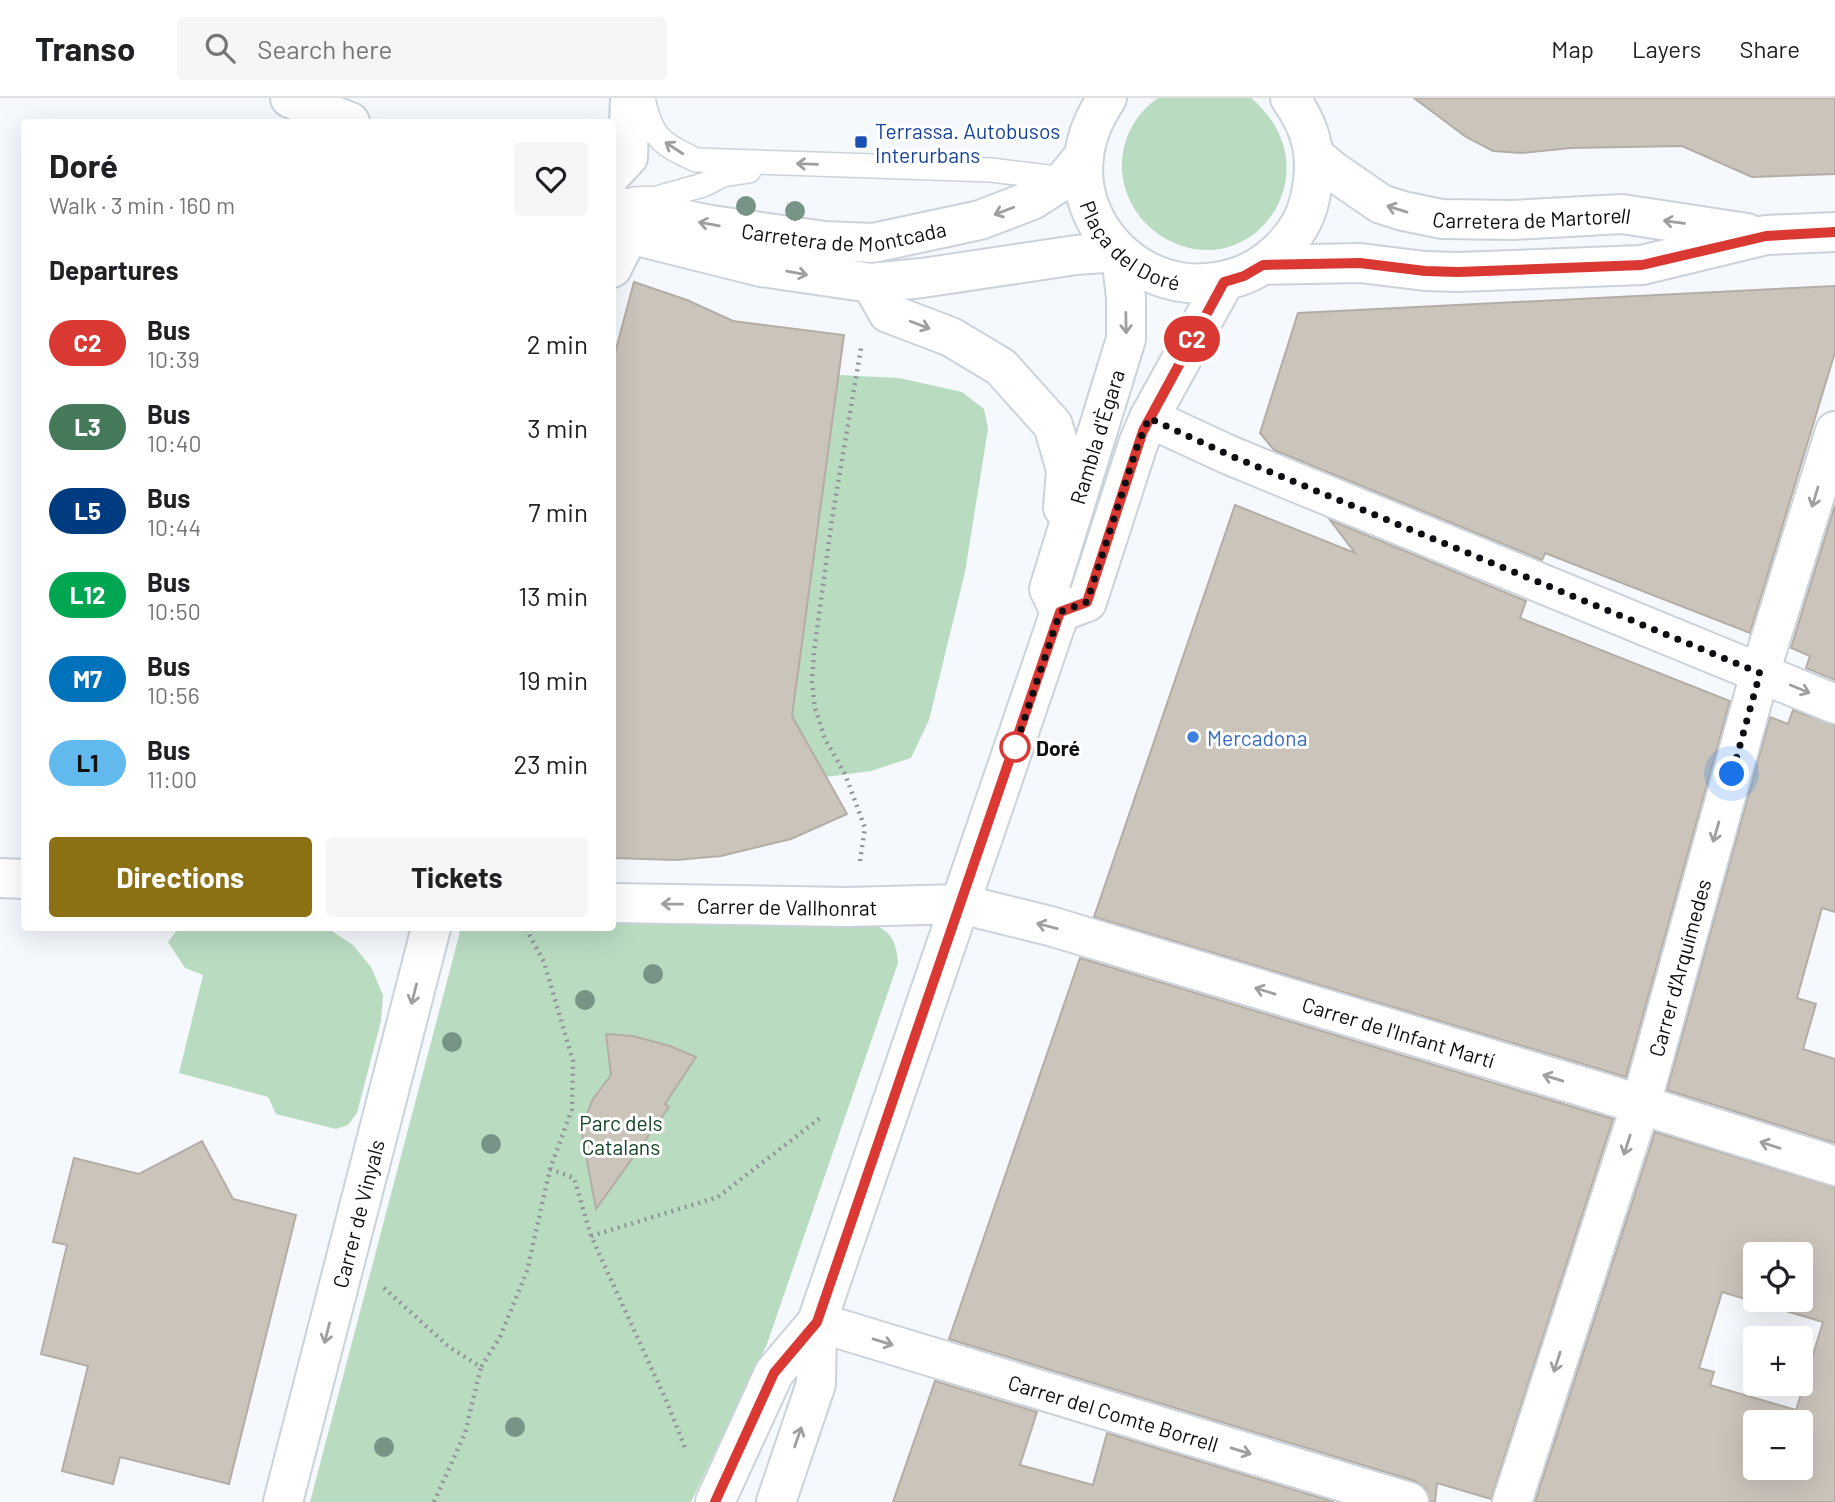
<!DOCTYPE html>
<html lang="en">
<head>
<meta charset="utf-8">
<style>
	:root { --surface:#fff; --page:#f6f6f6; --text:#202124; --muted:#757577; --line:#e0e0e0; --accent:#8b7114 }
	body { margin:0; font-family:Barlow,sans-serif; background:var(--page); color:var(--text); height:100vh; display:flex; flex-direction:column; font-size:26px; white-space:nowrap }
	* { box-sizing:border-box; margin:0 }
	p { font-size:23px; color:var(--muted) }
	.icon { flex:none; width:38px; height:38px; fill:none; stroke:currentColor; stroke-width:2; stroke-linecap:round; stroke-linejoin:round }
	.map { position:relative; flex:1; overflow:hidden }
	.details { position:absolute; left:21px; top:21px; width:595px; height:812px; display:flex; flex-direction:column; background:var(--surface); border-radius:7px; box-shadow:0 7px 28px #0002 }
	.details>* { flex:none }
	.badge { padding:0 14px; border-radius:23px; font-size:24px; line-height:46px }
	.fabs { position:absolute; left:1743px; top:1144px; display:grid; gap:14px }
	.fabs a { display:grid; place-items:center; width:70px; height:70px; border-radius:7px; background:var(--surface); box-shadow:0 7px 28px #0002; font-size:35px }
	.you { position:absolute; width:35px; height:35px; margin:-18px; border:5px solid #fff; border-radius:50%; background:#1a73e8; box-shadow:0 0 0 10px #1a73e833 }
	.map>.badge { position:absolute; translate:-50% -50%; box-shadow:0 0 0 4px #fff }
	h2 { padding:0 28px; font-size:26px; line-height:63px }
	.round { display:grid; place-items:center; flex:none; width:74px; height:74px; border-radius:7px; background:var(--page) }
	.overview { display:flex; align-items:center; justify-content:space-between; height:119px; padding:0 28px }
	h1 { font-size:33px; font-weight:700; line-height:52px }
	.button { display:flex; gap:14px; margin-top:auto; padding:14px 28px }
	.button a { flex:1; height:80px; border-radius:7px; background:var(--accent); color:#fff; font-size:28px; font-weight:700; line-height:80px; text-align:center }
	.button a+a { background:var(--page); color:var(--text) }
	ul { padding:0; list-style:none }
	li { display:flex; align-items:center; gap:21px; height:84px; padding:0 28px }
	li div { flex:1 }
	li b { display:block; font-size:26px }
	li em { font-style:normal }
	li .badge { min-width:77px; font-weight:700; text-align:center }
	header { display:flex; align-items:center; gap:42px; box-sizing:border-box; height:98px; padding:0 35px; background:var(--surface); border-bottom:2px solid var(--line) }
	header strong { font-size:33px }
	nav { display:flex; gap:38px; margin-inline-start:auto; font-size:24px }
	.search { width:490px; height:63px; background:var(--page); display:flex; align-items:center; gap:18px; box-sizing:border-box; padding:0 24px; border-radius:7px; color:var(--muted); font-size:26px }
	.map>svg:first-child { display:block }
	.green { fill:#b9dcc1 }
	.building { fill:#cac4bb; stroke:#b4ada5; stroke-width:2; fill-rule:evenodd }
	.lines { fill:none; stroke-linecap:round; stroke-linejoin:round }
	.lane-casing { stroke:#cbd2da; stroke-width:26 }
	.street-casing { stroke:#cbd2da; stroke-width:42 }
	.secondary-casing { stroke:#cbd2da; stroke-width:42 }
	.path { stroke:#909397; stroke-width:4.5; stroke-dasharray:2 5; stroke-linecap:butt }
	.lane { stroke:#fff; stroke-width:23 }
	.street { stroke:#fff; stroke-width:38 }
	.secondary { stroke:#fff; stroke-width:38 }
	.tree { fill:#789486 }
	.oneway { stroke:#9e9fa0 }
	.line-casing { stroke:#fff; stroke-width:16 }
	.line { stroke:#da3832; stroke-width:10 }
	.walk { stroke:#0d0f12; stroke-width:7; stroke-dasharray:0 12.6 }
	.transit-dot { fill:#1a4fb4; stroke:#fff; stroke-width:2.5 }
	.shop-dot { fill:#3f7fe0; stroke:#fff; stroke-width:2.5 }
	.stop-dot { fill:#fff; stroke:#da3832; stroke-width:3.5 }
	.labels { text-anchor:middle; dominant-baseline:central; stroke-width:6; stroke-linejoin:round; paint-order:stroke }
	.transit-label { font-size:21px; fill:#164399; stroke:#fff; text-anchor:start }
	.street-label { font-size:21px; fill:#0d0f12; stroke:#fff }
	.shop-label { font-size:21px; fill:#366cbe; stroke:#fff; text-anchor:start }
	.stop-label { font-size:21px; font-weight:bold; fill:#0d0f12; stroke:#fff; text-anchor:start }
	.park-label { font-size:21px; fill:#114223; stroke:#fff }
</style>
</head>
<body>
<header>
<strong>Transo</strong>
<div class="search"><svg class="icon" aria-label="search" viewBox="0 0 24 24"><circle cx="10" cy="10" r="6"/><path d="M15 15l6 6"/></svg>Search here</div>
<nav><a>Map</a><a>Layers</a><a>Share</a></nav>
</header>
<div class="map">
<svg width="1835" height="1404" viewBox="0 0 1835 1404">
	<rect width="100%" height="100%" fill="#f5f9fe"/>
	<g class="green">
		<path d="M 1158,0 L 1251,0 C 1339,74 1247,196 1158,136 C 1137,121 1124,98 1122,73 C 1120,45 1134,16 1158,0 Z"/>
		<polygon points="839,277 899,280 962,294 984,311 988,331 965,474 929,622 911,660 871,673 826,679 792,618"/>
		<path d="M 613,818 L 866,823 C 890,832 896,840 898,865 L 767,1246 L 691,1404 L 310,1404 L 461,830 L 612,830 Z"/>
		<polygon points="179,830 327,830 353,847 371,869 383,897 381,923 357,1015 348,1027 336,1031 276,1016 268,999 179,975 203,877 185,870 168,844"/>
	</g>
	<g class="building">
		<polygon points="1414,0 1835,0 1835,76 1752,79 1682,48 1571,50 1521,55 1493,53 1466,39"/>
		<polygon points="634,184 687,202 733,223 844,237 792,618 847,716 791,741 721,758 676,762 612,760 612,266"/>
		<polygon points="1835,188 1835,254 1750,535 1545,455 1542,462 1274,352 1260,335 1298,215"/>
		<polygon points="1235,407 1355,455 1330,422 1526,503 1520,520 1730,603 1626,979 1094,819"/>
		<polygon points="1835,407 1835,582 1806,570 1810,558 1791,550"/>
		<polygon points="1793,612 1835,627 1835,814 1822,810 1797,900 1816,906 1803,951 1835,961 1835,1045 1667,992 1770,619 1788,626"/>
		<polygon points="1080,860 1613,1021 1491,1401 1437,1385 1435,1404 1430,1404 1425,1390 1415,1383 949,1241"/>
		<polygon points="606,936 633,938 670,948 696,959 665,1006 669,1009 596,1111 582,1036 584,1023 593,1001 611,977"/>
		<path d="M 1655,1034 L 1835,1089 L 1835,1404 L 1535,1404 ZM 1755,1157 L 1801,1157 L 1801,1202 L 1755,1202 ZM 1722,1194 L 1823,1224 L 1796,1312 L 1710,1287 L 1714,1274 L 1699,1270 ZM 1755,1325 L 1801,1325 L 1801,1370 L 1755,1370 Z"/>
		<polygon points="202,1043 233,1101 296,1117 229,1386 120,1359 113,1386 62,1373 88,1268 41,1256 67,1147 53,1144 74,1060 139,1076"/>
		<polygon points="935,1283 1037,1314 1020,1367 1093,1387 1107,1335 1334,1404 893,1404"/>
	</g>
	<g class="lines">
		<defs>
			<g id="lane">
				<path d="M 643,0 C 651,39 661,46 696,62 L 991,72 L 1065,81"/>
				<polyline points="634,101 657,100 703,87 723,77 749,73"/>
			</g>
			<g id="street">
				<polyline points="612,76 628,59 630,0"/>
				<polyline points="612,170 629,136"/>
				<polyline points="871,185 888,215 951,239 1001,269 1053,327 1066,372 1063,410"/>
				<polyline points="1149,320 1229,357 1835,606"/>
				<polyline points="1060,514 1087,504 1138,346 1149,320 1224,184"/>
				<polyline points="0,780 24,781"/>
				<path id="s1" d="M 612,805 L 847,809 L 961,806 L 1050,828 L 1597,993 L 1835,1068"/>
				<path id="s2" d="M 817,1224 L 1409,1404"/>
				<path id="s3" d="M 283,1404 L 431,830"/>
				<polyline points="715,1404 774,1275 817,1224"/>
				<path id="s4" d="M 776,1404 L 816,1286 L 817,1224 L 1060,514 L 1049,491 L 1126,241 L 1126,200 L 1121,157"/>
				<path id="s5" d="M 1512,1404 L 1641,1006 L 1760,575 L 1835,333"/>
			</g>
			<g id="secondary">
				<polyline points="290,0 350,24"/>
				<path id="s6" d="M 1107,0 C 1095,18 1086,37 1084,59 C 1075,129 1138,191 1207,185 C 1231,183 1252,176 1270,161 C 1290,145 1305,125 1310,100 C 1319,61 1313,32 1290,0"/>
				<path id="s7" d="M 1314,57 L 1333,73 L 1381,106 L 1403,113 L 1442,121 L 1513,122 L 1622,116 L 1747,135"/>
				<path id="s8" d="M 621,109 L 711,127 L 825,143 L 873,145 L 980,122 L 1032,102 L 1065,81 L 1083,59"/>
				<polyline points="612,129 629,136 761,169 871,185 922,180 1076,157 1118,154"/>
				<polyline points="1263,167 1360,165 1425,173 1458,174 1642,167 1766,137 1835,134"/>
			</g>
		</defs>
		<use href="#lane" class="lane-casing"/>
		<use href="#street" class="street-casing"/>
		<use href="#secondary" class="secondary-casing"/>
		<g class="path">
			<polyline points="860,763 865,730 845,676 825,641 815,610 812,584 814,554 832,421 861,250"/>
			<polyline points="550,1071 574,1080 591,1138 666,1302 685,1350"/>
			<polyline points="591,1138 718,1099 820,1020"/>
			<polyline points="384,1190 449,1249 481,1269 500,1239 527,1173 550,1071 572,1011 573,963 544,864 526,831"/>
			<polyline points="434,1404 465,1335 481,1269"/>
		</g>
		<use href="#lane" class="lane"/>
		<use href="#street" class="street"/>
		<use href="#secondary" class="secondary"/>
	</g>
	<g class="tree">
		<circle cx="746" cy="108" r="10"/>
		<circle cx="795" cy="113" r="10"/>
		<circle cx="653" cy="876" r="10"/>
		<circle cx="585" cy="902" r="10"/>
		<circle cx="452" cy="944" r="10"/>
		<circle cx="491" cy="1046" r="10"/>
		<circle cx="515" cy="1329" r="10"/>
		<circle cx="384" cy="1349" r="10"/>
	</g>
	<defs><path id="oneway-shaft" d="M-6 0H5M1.5-3L5.5 0L1.5 3" fill="none" stroke-width="1.6" stroke-linecap="round" stroke-linejoin="round" transform="scale(1.75)"/></defs>
	<g class="oneway">
		<use href="#oneway-shaft" transform="translate(674 50) rotate(-147)"/>
		<use href="#oneway-shaft" transform="translate(807 66) rotate(-178)"/>
		<use href="#oneway-shaft" transform="translate(1397 111) rotate(-163)"/>
		<use href="#oneway-shaft" transform="translate(1004 113) rotate(159)"/>
		<use href="#oneway-shaft" transform="translate(1674 124) rotate(-172)"/>
		<use href="#oneway-shaft" transform="translate(709 126) rotate(-170)"/>
		<use href="#oneway-shaft" transform="translate(797 175) rotate(10)"/>
		<use href="#oneway-shaft" transform="translate(1126 225) rotate(89)"/>
		<use href="#oneway-shaft" transform="translate(920 227) rotate(21)"/>
		<use href="#oneway-shaft" transform="translate(1815 399) rotate(107)"/>
		<use href="#oneway-shaft" transform="translate(1800 591) rotate(22)"/>
		<use href="#oneway-shaft" transform="translate(1716 734) rotate(106)"/>
		<use href="#oneway-shaft" transform="translate(672 806) rotate(-179)"/>
		<use href="#oneway-shaft" transform="translate(1047 828) rotate(-165)"/>
		<use href="#oneway-shaft" transform="translate(1265 893) rotate(-163)"/>
		<use href="#oneway-shaft" transform="translate(414 896) rotate(104)"/>
		<use href="#oneway-shaft" transform="translate(1553 980) rotate(-163)"/>
		<use href="#oneway-shaft" transform="translate(1627 1047) rotate(108)"/>
		<use href="#oneway-shaft" transform="translate(1770 1047) rotate(-162)"/>
		<use href="#oneway-shaft" transform="translate(327 1235) rotate(104)"/>
		<use href="#oneway-shaft" transform="translate(883 1244) rotate(17)"/>
		<use href="#oneway-shaft" transform="translate(1557 1264) rotate(108)"/>
		<use href="#oneway-shaft" transform="translate(798 1339) rotate(-71)"/>
		<use href="#oneway-shaft" transform="translate(1241 1353) rotate(17)"/>
	</g>
	<g class="lines">
		<defs>
			<polyline id="line" points="715,1404 774,1275 817,1224 1060,514 1087,504 1143,333 1224,184 1244,178 1263,167 1360,165 1425,173 1458,174 1642,167 1766,138 1835,134"/>
		</defs>
		<use href="#line" class="line-casing"/>
		<use href="#line" class="line"/>
		<polyline class="walk" points="1015,649 1012,658 1060,514 1087,504 1138,346 1149,320 1229,357 1760,575 1732,676"/>
	</g>
	<rect class="transit-dot" x="854" y="37" width="14" height="14" rx="3.5"/>
	<circle class="shop-dot" cx="1193" cy="639" r="7"/>
	<circle class="stop-dot" cx="1015" cy="649" r="14"/>
	<g class="labels">
		<g class="transit-label">
			<text x="875" y="32">Terrassa. Autobusos<tspan x="875" dy="24">Interurbans</tspan></text>
		</g>
		<g class="street-label">
			<text stroke="none"><textPath href="#s7" startOffset="236">Carretera de Martorell</textPath></text>
			<text stroke="none"><textPath href="#s8" startOffset="226">Carretera de Montcada</textPath></text>
			<text stroke="none"><textPath href="#s6" startOffset="173">Plaça del Doré</textPath></text>
			<text stroke="none"><textPath href="#s4" startOffset="1122">Rambla d'Ègara</textPath></text>
			<text stroke="none"><textPath href="#s1" startOffset="175">Carrer de Vallhonrat</textPath></text>
			<text stroke="none"><textPath href="#s5" startOffset="560">Carrer d'Arquímedes</textPath></text>
			<text stroke="none"><textPath href="#s1" startOffset="805">Carrer de l'Infant Martí</textPath></text>
			<text stroke="none"><textPath href="#s3" startOffset="298">Carrer de Vinyals</textPath></text>
			<text stroke="none"><textPath href="#s2" startOffset="310">Carrer del Comte Borrell</textPath></text>
		</g>
		<g class="shop-label">
			<text x="1207" y="639">Mercadona</text>
		</g>
		<g class="stop-label">
			<text x="1036" y="649">Doré</text>
		</g>
		<g class="park-label">
			<text x="621" y="1024">Parc dels<tspan x="621" dy="24">Catalans</tspan></text>
		</g>
	</g>
</svg>
<div class="fabs">
<a><svg class="icon" aria-label="locate" viewBox="0 0 24 24"><circle cx="12" cy="12" r="6"/><path d="M12 2v4M12 18v4M2 12h4M18 12h4"/></svg></a>
<a>+</a>
<a>−</a>
</div>
<div class="you" style="left:1732px;top:676px"></div>
<b class="badge" style="left:1192px;top:241px;background:#da3832;color:#fff">C2</b>
<section class="details">
<div class="overview"><div><h1>Doré</h1><p>Walk · 3 min · 160 m</p></div><a class="round"><svg class="icon" aria-label="heart" viewBox="0 0 24 24"><path d="M12 20l-8-8c-3-5 5-10 8-4 3-6 11-1 8 4z"/></svg></a></div>
<h2>Departures</h2>
<ul>
<li><span class="badge" style="background:#da3832;color:#fff">C2</span><div><b>Bus</b><p>10:39</p></div><em>2 min</em></li>
<li><span class="badge" style="background:#447a5a;color:#fff">L3</span><div><b>Bus</b><p>10:40</p></div><em>3 min</em></li>
<li><span class="badge" style="background:#003b80;color:#fff">L5</span><div><b>Bus</b><p>10:44</p></div><em>7 min</em></li>
<li><span class="badge" style="background:#00a651;color:#fff">L12</span><div><b>Bus</b><p>10:50</p></div><em>13 min</em></li>
<li><span class="badge" style="background:#0072bc;color:#fff">M7</span><div><b>Bus</b><p>10:56</p></div><em>19 min</em></li>
<li><span class="badge" style="background:#62b9ee;color:#111">L1</span><div><b>Bus</b><p>11:00</p></div><em>23 min</em></li>
</ul>
<div class="button"><a>Directions</a><a>Tickets</a></div>
</section>
</div>
</body>
</html>
